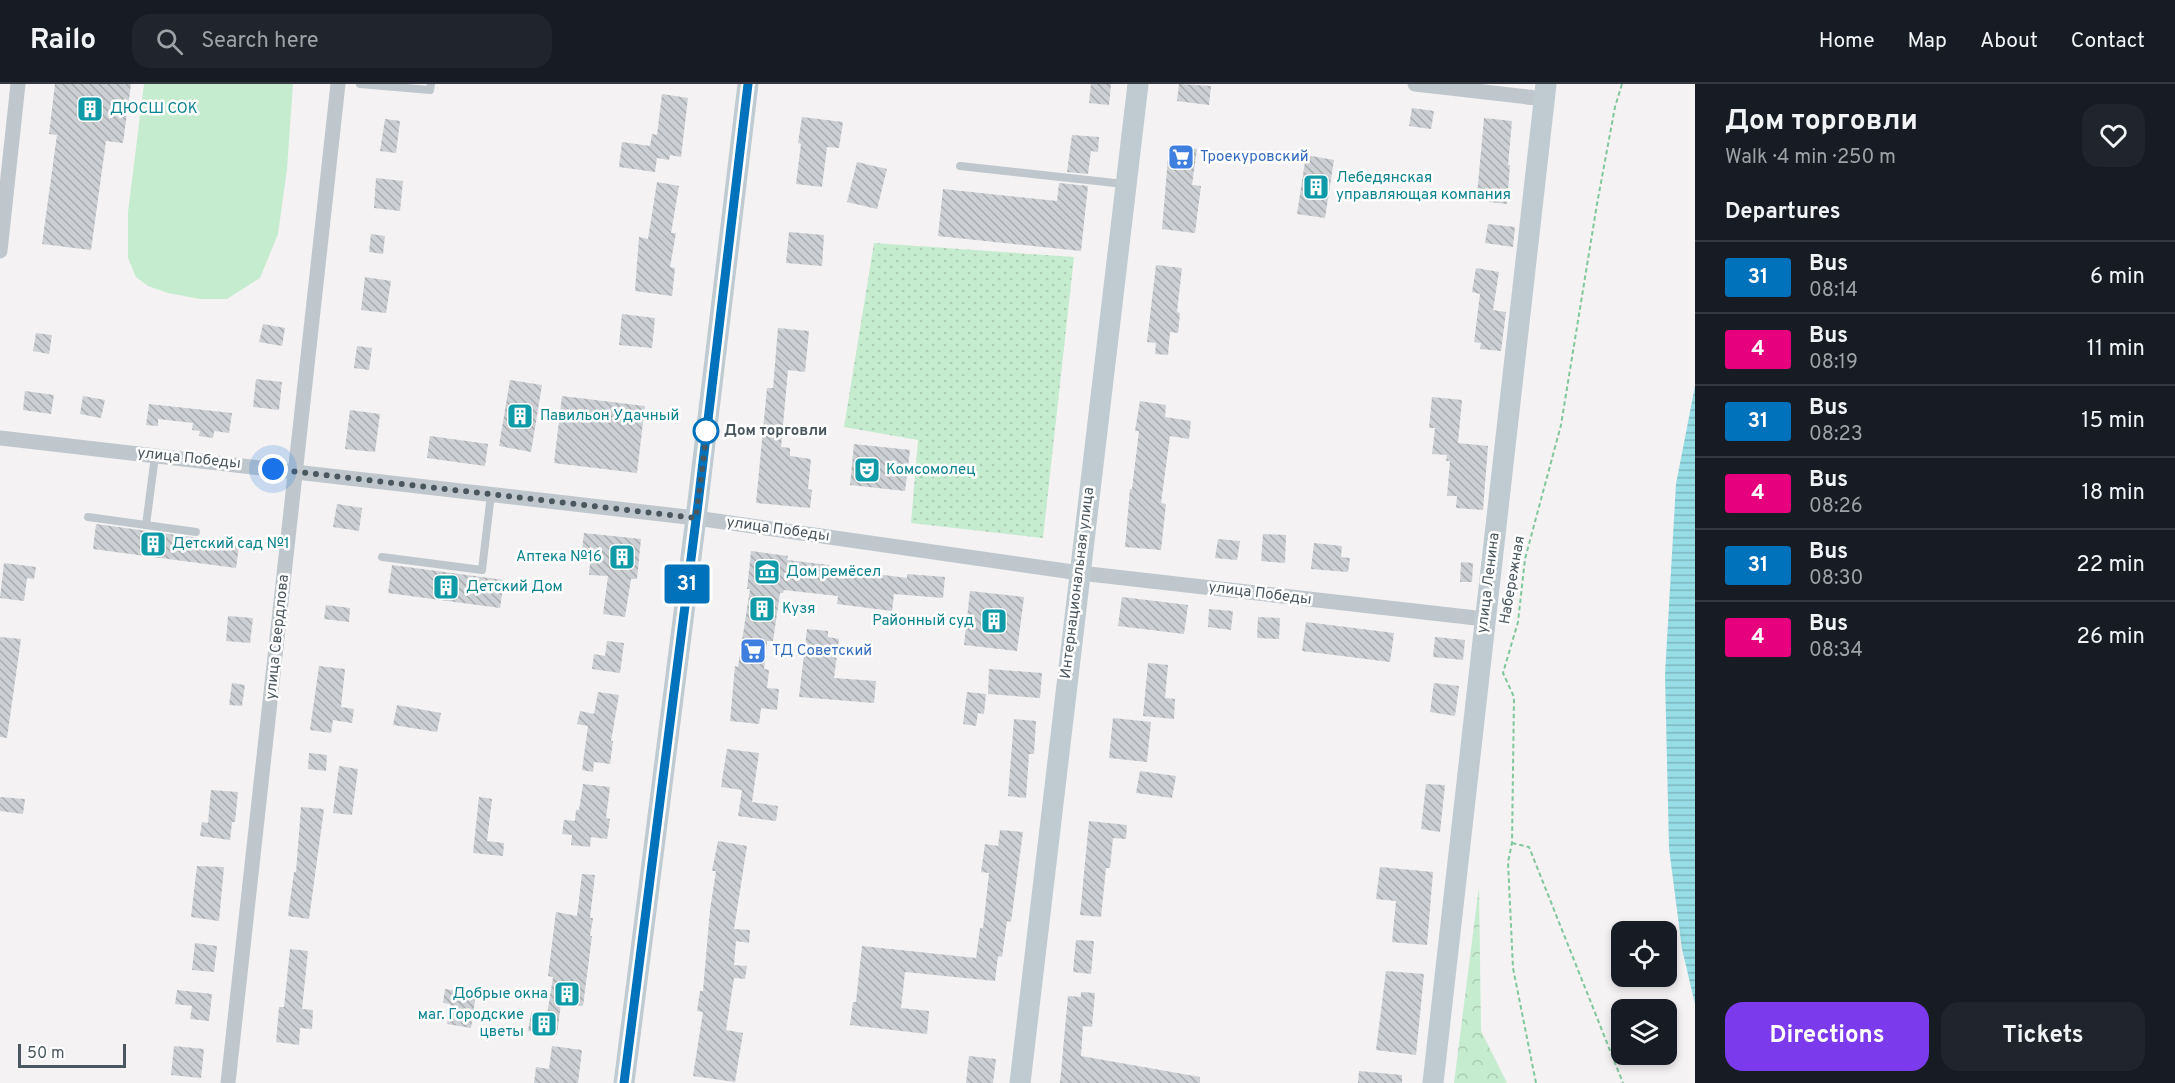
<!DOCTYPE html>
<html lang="en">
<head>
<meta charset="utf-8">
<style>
	:root { --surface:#171b24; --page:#20242c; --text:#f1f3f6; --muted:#9ea1a6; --line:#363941; --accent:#7c3aed }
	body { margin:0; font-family:Overpass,sans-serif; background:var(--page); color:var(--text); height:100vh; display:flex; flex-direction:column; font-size:22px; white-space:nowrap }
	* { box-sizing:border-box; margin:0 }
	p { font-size:20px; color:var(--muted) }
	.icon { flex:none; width:33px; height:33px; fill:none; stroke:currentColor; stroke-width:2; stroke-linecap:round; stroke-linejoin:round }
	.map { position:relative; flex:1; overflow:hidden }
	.side { display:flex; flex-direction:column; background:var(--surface); width:480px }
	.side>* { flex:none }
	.badge { padding:0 12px; border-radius:4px; font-size:21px; line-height:39px }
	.fabs { position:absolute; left:1611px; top:837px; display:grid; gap:12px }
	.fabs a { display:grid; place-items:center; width:66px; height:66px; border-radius:12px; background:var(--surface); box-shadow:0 3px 9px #0003; font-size:30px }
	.scale { position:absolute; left:18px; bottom:15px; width:108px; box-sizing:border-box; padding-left:6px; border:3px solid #4b575e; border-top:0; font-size:16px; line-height:21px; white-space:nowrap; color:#4b575e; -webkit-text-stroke:4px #fff; paint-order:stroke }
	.you { position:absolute; width:30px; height:30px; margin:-15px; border:4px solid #fff; border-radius:50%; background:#1a73e8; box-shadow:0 0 0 9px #1a73e833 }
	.map>.badge { position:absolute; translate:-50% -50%; box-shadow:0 0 0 3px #fff }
	h2 { padding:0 30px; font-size:22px; line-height:54px }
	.round { display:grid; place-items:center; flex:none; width:63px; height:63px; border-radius:18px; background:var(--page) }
	.headline { display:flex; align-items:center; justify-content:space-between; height:102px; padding:0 30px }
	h1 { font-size:28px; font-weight:700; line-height:45px }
	.button { display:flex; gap:12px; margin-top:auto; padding:12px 30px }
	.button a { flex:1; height:69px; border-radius:18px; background:var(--accent); color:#fff; font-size:24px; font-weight:700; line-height:69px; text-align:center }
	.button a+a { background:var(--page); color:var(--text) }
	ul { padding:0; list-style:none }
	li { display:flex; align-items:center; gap:18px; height:72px; padding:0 30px; border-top:2px solid var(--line) }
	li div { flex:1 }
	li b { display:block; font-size:22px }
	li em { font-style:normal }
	li .badge { min-width:66px; font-weight:700; text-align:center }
	header { display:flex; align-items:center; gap:36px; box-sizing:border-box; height:84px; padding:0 30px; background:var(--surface); border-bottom:2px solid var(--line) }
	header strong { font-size:28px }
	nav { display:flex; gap:33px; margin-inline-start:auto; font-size:21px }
	.search { width:420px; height:54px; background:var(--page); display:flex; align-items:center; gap:15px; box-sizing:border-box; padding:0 21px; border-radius:18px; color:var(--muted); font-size:22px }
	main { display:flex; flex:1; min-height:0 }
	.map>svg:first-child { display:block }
	.grass { fill:#c6ecd0 }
	.forest { fill:url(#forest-crowns) }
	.park { fill:url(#park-dots) }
	.water { fill:url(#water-rules) }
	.building { fill:url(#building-back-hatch) }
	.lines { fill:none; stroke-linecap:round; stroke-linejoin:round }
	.path { stroke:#81c79d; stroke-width:2; stroke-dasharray:4.5 3; stroke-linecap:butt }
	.lane { stroke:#bfc7cd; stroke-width:8 }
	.street { stroke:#bfc7cd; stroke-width:15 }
	.secondary { stroke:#c0cad1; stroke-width:21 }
	.line-casing { stroke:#fff; stroke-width:14 }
	.line { stroke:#0072bc; stroke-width:9 }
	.walk { stroke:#4b575e; stroke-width:6; stroke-dasharray:0 10.8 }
	.stop-dot { fill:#fff; stroke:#0072bc; stroke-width:3 }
	.labels { text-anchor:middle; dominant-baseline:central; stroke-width:5; stroke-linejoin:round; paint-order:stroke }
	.culture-label { font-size:15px; fill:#0d838f; stroke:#fff; text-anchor:start }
	.shop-label { font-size:15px; fill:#366cbe; stroke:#fff; text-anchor:start }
	.stop-label { font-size:15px; font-weight:bold; fill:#4b575e; stroke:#fff; text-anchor:start }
	.street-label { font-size:15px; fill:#4b575e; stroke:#fff }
</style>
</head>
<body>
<header>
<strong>Railo</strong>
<div class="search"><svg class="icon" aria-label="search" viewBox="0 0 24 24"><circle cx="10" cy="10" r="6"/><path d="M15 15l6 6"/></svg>Search here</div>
<nav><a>Home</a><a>Map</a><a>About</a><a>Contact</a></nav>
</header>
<main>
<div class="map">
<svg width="1695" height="999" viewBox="0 0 1695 999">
	<defs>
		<pattern id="forest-crowns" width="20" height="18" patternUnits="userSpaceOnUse" patternTransform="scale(1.5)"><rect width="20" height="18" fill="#c6ecd0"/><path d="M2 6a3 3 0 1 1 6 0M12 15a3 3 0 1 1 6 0" fill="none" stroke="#acccb5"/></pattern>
		<pattern id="park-dots" width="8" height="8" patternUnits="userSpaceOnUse" patternTransform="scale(1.5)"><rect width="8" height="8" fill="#c6ecd0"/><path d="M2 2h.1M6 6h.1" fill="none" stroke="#acccb5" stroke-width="1.8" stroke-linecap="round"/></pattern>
		<pattern id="water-rules" width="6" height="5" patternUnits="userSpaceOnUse" patternTransform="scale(1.5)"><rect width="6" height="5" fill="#97dde5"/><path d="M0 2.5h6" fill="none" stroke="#7db6bd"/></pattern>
		<pattern id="building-back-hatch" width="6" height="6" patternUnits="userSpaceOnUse" patternTransform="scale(1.5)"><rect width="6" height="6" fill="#ccd0d4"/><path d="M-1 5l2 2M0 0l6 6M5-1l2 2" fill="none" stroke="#a8acaf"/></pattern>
	</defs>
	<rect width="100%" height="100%" fill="#f4f2f2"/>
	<polygon class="grass" points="144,0 293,0 287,85 278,150 260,194 227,215 200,215 168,209 148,202 136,193 128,174 128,128"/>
	<polygon class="forest" points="1479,802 1481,947 1507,999 1454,999"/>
	<polygon class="park" points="874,159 1074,173 1043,454 911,439 918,356 844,343"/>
	<polygon class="water" points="1695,302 1695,920 1682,865 1669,764 1665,591 1676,400"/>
	<g class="building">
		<polygon points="55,0 131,0 123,59 106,57 91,166 42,160 57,51 49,50"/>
		<polygon points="1091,0 1111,0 1109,21 1089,19"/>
		<polygon points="1179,0 1211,2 1209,21 1177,17"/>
		<polygon points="662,10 688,14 681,73 670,71 669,76 657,74 655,88 619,83 622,58 650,62 652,50 657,51"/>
		<polygon points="1412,24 1434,27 1431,45 1409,42"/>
		<polygon points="802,33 843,38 839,64 827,63 822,103 796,100 801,60 798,59"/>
		<polygon points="1484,34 1512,37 1508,81 1510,81 1507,120 1489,118 1489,112 1477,111"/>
		<polygon points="385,35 400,37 396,69 380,67"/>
		<polygon points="1072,51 1099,53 1098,68 1091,67 1088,90 1067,88"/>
		<polygon points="1169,62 1197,65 1192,101 1201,102 1195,149 1162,145"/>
		<polygon points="1306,71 1334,76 1325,134 1297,130"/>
		<polygon points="857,78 887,85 877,125 847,118"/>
		<polygon points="376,94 403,97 400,127 374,124"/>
		<polygon points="657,98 679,102 671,149 676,149 670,183 675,184 672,212 635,207 639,153 648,155"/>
		<polygon points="1059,99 1088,102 1081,167 938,152 943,105 1057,117"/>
		<polygon points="1488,140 1515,143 1513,163 1485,159"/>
		<polygon points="789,148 824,151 822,182 786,179"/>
		<polygon points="371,150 385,152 383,170 369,168"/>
		<polygon points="1156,181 1182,184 1177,228 1180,229 1178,249 1170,248 1168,271 1155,270 1156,259 1147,258"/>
		<polygon points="1476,184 1499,188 1493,226 1506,228 1501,267 1480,265 1481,259 1474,258 1480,210 1472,208"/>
		<polygon points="365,193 391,197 386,229 361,226"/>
		<polygon points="622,230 655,234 652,264 619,261"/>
		<polygon points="263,240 285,244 282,262 259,258"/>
		<polygon points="778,244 809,247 805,288 788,286 781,363 790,364 790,372 811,375 808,405 812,406 810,424 756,419 767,304 773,304"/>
		<polygon points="36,249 52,251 49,270 33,267"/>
		<polygon points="357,262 372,264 369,286 354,284"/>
		<polygon points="256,295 282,298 279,326 253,323"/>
		<polygon points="510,296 542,301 531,368 499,362"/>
		<polygon points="25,307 54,311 51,330 23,326"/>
		<polygon points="83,312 105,316 101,334 80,330"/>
		<polygon points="562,312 645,322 637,389 554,379"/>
		<polygon points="1432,313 1462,316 1458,359 1488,362 1483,426 1456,424 1457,412 1447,412 1450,377 1446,377 1447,371 1432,370 1435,344 1429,344"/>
		<polygon points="1140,317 1166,321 1165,333 1191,337 1189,355 1170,352 1161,419 1166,420 1161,466 1125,463 1130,405 1132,405 1139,347 1135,347"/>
		<polygon points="149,320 232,329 229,349 214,347 213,354 199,352 200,347 192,346 193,339 158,335 158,342 146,341"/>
		<polygon points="350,326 380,330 375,368 345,365"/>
		<polygon points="430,352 488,360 485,382 427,374"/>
		<polygon points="854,360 910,366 905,407 850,401"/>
		<polygon points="337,420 362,424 359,447 333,443"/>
		<polygon points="96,440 213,456 213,459 239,462 236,484 93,465"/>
		<polygon points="584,449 641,455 637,495 631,495 625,533 603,530 608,492 589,491 591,468 582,467"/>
		<polygon points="1263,450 1286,451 1285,479 1261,477"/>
		<polygon points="1218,455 1240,457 1237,476 1215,474"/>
		<polygon points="1314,459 1342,462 1341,473 1350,474 1348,488 1311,485"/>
		<polygon points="751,467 788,472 787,476 829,481 829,484 907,494 907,490 945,493 943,514 894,510 892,527 837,520 838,512 784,506 783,509 780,509 773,557 767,557 764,585 769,586 767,604 779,605 777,626 761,624 759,640 730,637 735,582 738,583 750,505 747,505"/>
		<polygon points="1461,478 1473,479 1472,498 1460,498"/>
		<polygon points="4,479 36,483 34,495 27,494 24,517 0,514"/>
		<polygon points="392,481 504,496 500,524 388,509"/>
		<polygon points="970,507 1024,513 1017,567 964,561"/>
		<polygon points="1122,513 1188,521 1184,550 1118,542"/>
		<polygon points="326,521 350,524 349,538 324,535"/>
		<polygon points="1209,525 1233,527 1231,546 1208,543"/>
		<polygon points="228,532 253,534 250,559 226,557"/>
		<polygon points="1258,533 1280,534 1279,555 1257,554"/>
		<polygon points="1306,538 1394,549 1390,578 1302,567"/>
		<polygon points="807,545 828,547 828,553 839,555 834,594 876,597 874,619 799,613"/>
		<polygon points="0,553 21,555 7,654 0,653"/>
		<polygon points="1435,553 1465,556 1463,576 1433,573"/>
		<polygon points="607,557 624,559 620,589 592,585 594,570 605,572"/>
		<polygon points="1148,579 1168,581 1165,614 1175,615 1174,635 1143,632"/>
		<polygon points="319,582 345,585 341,623 354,625 352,639 333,636 331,649 310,646"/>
		<polygon points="989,585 1042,589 1040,614 988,610"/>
		<polygon points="232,599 245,601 242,622 229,621"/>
		<polygon points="1434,599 1459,602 1455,632 1430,628"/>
		<polygon points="598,608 619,611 611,657 613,657 610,680 594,678 593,688 582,686 588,642 577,640 580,627 594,630"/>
		<polygon points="967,608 986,610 984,630 978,629 976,642 963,640"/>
		<polygon points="397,621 441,629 437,648 393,641"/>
		<polygon points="1113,634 1151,638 1147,678 1109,674"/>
		<polygon points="1014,635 1036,637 1034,670 1029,670 1026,714 1008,712"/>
		<polygon points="727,665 759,669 752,718 778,722 776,737 738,732 742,706 721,703"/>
		<polygon points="309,669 327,671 326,687 308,685"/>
		<polygon points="339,682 358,685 352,731 333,729"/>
		<polygon points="1140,687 1176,692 1172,714 1136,709"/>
		<polygon points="583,700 610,703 606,734 610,735 607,755 591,753 590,763 571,761 572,751 562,750 564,736 575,737 576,726 579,726"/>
		<polygon points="1426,700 1445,701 1440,748 1421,745"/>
		<polygon points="211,706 238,708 235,738 232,738 230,756 200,752 202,738 208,739"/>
		<polygon points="0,713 25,715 23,730 0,727"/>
		<polygon points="479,713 492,715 487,757 504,759 503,772 473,769"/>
		<polygon points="301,723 324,725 309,835 288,832 294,788 296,788"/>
		<polygon points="1089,737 1127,741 1126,755 1113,754 1110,784 1106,784 1101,833 1080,831"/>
		<polygon points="1000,746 1023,748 1011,838 1007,837 1002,873 998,872 995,897 905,888 901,924 929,927 927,950 850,941 853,918 856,918 862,862 976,874 980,844 983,844 989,789 981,788 985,760 998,762"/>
		<polygon points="718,757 747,762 734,845 750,846 749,859 736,857 734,881 747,882 745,895 734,894 726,946 743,949 735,998 693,992 703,928 697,927 700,907 703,907 710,826 716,787 712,787"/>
		<polygon points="197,782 224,783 219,837 191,833"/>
		<polygon points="1380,783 1433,788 1427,861 1392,858 1396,817 1376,815"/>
		<polygon points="582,790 595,791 590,834 593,834 590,852 592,852 583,922 561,919 557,951 528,947 531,929 547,931 553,893 548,892 556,828 577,832"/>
		<polygon points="1076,856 1094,857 1091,890 1073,888"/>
		<polygon points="195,859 217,862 214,888 192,886"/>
		<polygon points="290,865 308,867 302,925 313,926 312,945 300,944 299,961 276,958 279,923 284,923"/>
		<polygon points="1386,887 1424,890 1416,971 1376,966"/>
		<polygon points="445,905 476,910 471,944 447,940 450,920 443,919"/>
		<polygon points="177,906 212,910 209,937 190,935 192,922 175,920"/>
		<polygon points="1081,908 1095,909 1092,943 1083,942 1081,972 1200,993 1200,999 1060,999 1068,912 1081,913"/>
		<polygon points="174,962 204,965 201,994 171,991"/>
		<polygon points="552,962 582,966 578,999 534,999 536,983 549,985"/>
		<polygon points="969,972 996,975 993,999 966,999"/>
		<polygon points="1359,987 1402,991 1402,999 1358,999"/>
	</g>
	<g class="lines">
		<g class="path">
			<polyline points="1512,759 1529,763 1623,999"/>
			<polyline points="1536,999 1513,884 1508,778 1512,759 1514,613 1503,589 1518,538 1525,475 1561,341 1597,120 1615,23 1622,0"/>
		</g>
		<g class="lane">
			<polyline points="360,0 430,6 431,0"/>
			<polyline points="960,82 1124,100"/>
			<polyline points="88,433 196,448"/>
			<polyline points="146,441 155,372"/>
			<polyline points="382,473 482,486 491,410"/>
		</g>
		<g class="street">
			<polyline points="1415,0 1545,15"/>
			<polyline points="0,167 18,0"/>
			<polyline points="0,354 696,434 1080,489 1485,535"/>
			<polyline points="228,999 338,0"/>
		</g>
		<g class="secondary">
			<polyline points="624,999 696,434 748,0"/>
			<polyline points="1020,999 1138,0"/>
			<polyline points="1433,999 1546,0"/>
		</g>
	</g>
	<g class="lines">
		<defs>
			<polyline id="line" points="624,999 698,420 748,0"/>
		</defs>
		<use href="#line" class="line-casing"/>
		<use href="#line" class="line"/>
		<polyline class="walk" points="273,385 696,434 708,338 706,347"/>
	</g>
	<defs>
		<symbol id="building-square" viewBox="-11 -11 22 22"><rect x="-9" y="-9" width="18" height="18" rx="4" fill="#0f9aa8" stroke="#fff"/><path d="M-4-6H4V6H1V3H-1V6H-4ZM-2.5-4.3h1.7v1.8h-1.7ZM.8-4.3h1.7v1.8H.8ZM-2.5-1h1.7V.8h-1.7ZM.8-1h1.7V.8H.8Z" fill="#fff"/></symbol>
		<symbol id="supermarket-square" viewBox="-11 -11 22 22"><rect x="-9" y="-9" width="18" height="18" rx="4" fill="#3f7fe0" stroke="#fff"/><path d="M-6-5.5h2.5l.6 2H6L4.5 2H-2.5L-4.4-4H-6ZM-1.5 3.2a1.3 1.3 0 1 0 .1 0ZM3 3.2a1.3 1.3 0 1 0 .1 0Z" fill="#fff"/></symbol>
		<symbol id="theatre-square" viewBox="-11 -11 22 22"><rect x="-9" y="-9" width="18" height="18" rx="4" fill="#0f9aa8" stroke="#fff"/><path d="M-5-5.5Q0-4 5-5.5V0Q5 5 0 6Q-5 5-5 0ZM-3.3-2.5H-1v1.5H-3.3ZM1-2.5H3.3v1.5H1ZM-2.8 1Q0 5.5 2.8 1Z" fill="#fff"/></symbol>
		<symbol id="museum-square" viewBox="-11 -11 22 22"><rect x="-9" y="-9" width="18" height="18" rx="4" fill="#0f9aa8" stroke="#fff"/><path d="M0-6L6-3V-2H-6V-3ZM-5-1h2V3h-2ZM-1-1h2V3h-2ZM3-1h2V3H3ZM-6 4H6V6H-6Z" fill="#fff"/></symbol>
	</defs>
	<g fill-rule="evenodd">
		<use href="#building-square" x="75" y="10" width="30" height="30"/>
		<use href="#supermarket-square" x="1166" y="58" width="30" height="30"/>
		<use href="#building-square" x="1301" y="88" width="30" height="30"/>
		<use href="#building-square" x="505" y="317" width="30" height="30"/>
		<use href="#theatre-square" x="852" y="371" width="30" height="30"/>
		<use href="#building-square" x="138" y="445" width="30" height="30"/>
		<use href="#building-square" x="607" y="458" width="30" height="30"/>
		<use href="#museum-square" x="752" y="473" width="30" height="30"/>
		<use href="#building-square" x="431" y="488" width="30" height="30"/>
		<use href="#building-square" x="747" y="510" width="30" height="30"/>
		<use href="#building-square" x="979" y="522" width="30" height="30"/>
		<use href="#supermarket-square" x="738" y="552" width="30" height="30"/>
		<use href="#building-square" x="552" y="895" width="30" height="30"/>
		<use href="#building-square" x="529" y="925" width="30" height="30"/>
	</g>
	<circle class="stop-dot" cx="706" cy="347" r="12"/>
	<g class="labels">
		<g class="culture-label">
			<text x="110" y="25">ДЮСШ СОК</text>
			<text x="1336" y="94">Лебедянская<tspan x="1336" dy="17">управляющая компания</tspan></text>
			<text x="540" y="332">Павильон Удачный</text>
			<text x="886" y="386">Комсомолец</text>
			<text x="172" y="460">Детский сад №1</text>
			<text x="602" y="473" text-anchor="end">Аптека №16</text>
			<text x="786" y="488">Дом ремёсел</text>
			<text x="466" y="503">Детский Дом</text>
			<text x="782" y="525">Кузя</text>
			<text x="974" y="537" text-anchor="end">Районный суд</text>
			<text x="548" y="910" text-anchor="end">Добрые окна</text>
			<text x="524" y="931" text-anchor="end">маг. Городские<tspan x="524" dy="17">цветы</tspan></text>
		</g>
		<g class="shop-label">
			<text x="1200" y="73">Троекуровский</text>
			<text x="772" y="567">ТД Советский</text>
		</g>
		<g class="stop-label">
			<text x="724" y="347">Дом торговли</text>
		</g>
		<g class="street-label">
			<text transform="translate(189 375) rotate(6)">улица Победы</text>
			<text transform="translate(778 446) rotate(8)">улица Победы</text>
			<text transform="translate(1513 496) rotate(-80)">Набережная</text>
			<text transform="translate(1078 499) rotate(-83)">Интернациональная улица</text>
			<text transform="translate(1489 499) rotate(-83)">улица Ленина</text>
			<text transform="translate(1260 510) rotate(7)">улица Победы</text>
			<text transform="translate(278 553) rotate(-84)">улица Свердлова</text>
		</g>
	</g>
</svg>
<div class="fabs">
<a><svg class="icon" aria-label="locate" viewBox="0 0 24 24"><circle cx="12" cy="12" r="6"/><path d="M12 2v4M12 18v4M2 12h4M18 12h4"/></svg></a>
<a><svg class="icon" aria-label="layers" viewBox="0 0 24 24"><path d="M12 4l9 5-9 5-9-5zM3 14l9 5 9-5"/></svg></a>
</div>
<div class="scale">50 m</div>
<div class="you" style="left:273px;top:385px"></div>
<b class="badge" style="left:687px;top:500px;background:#0072bc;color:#fff">31</b>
</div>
<section class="side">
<div class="headline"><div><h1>Дом торговли</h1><p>Walk · 4 min · 250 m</p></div><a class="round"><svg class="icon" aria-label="heart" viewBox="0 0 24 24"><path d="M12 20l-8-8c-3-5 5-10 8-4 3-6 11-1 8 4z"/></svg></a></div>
<h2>Departures</h2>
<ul>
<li><span class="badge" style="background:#0072bc;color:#fff">31</span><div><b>Bus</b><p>08:14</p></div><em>6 min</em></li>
<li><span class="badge" style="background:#e6007e;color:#fff">4</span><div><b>Bus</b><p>08:19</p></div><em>11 min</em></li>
<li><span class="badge" style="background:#0072bc;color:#fff">31</span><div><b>Bus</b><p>08:23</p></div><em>15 min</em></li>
<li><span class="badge" style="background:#e6007e;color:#fff">4</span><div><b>Bus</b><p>08:26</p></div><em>18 min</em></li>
<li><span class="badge" style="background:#0072bc;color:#fff">31</span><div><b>Bus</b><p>08:30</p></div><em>22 min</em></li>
<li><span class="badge" style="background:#e6007e;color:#fff">4</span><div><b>Bus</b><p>08:34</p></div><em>26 min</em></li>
</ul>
<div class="button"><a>Directions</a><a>Tickets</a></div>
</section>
</main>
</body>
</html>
